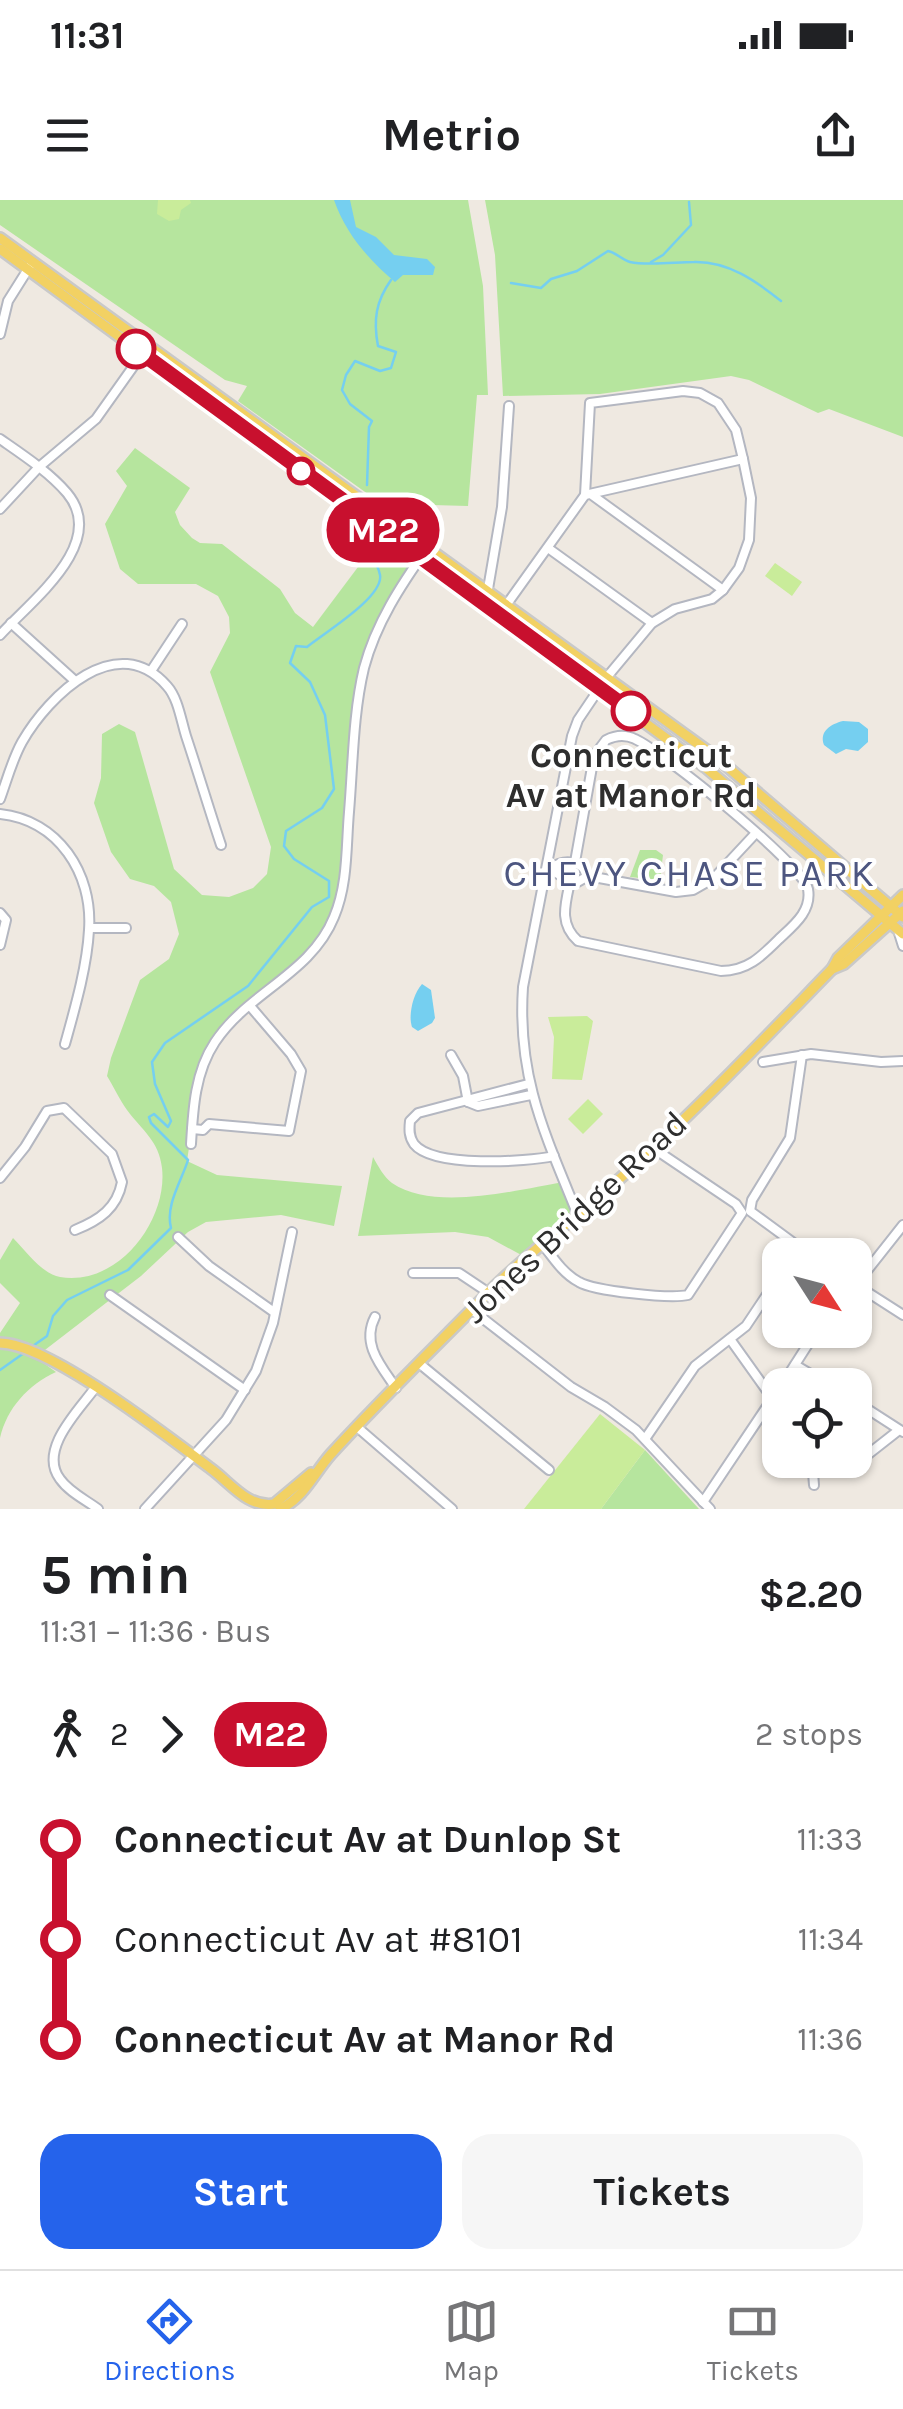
<!DOCTYPE html>
<html lang="en">
<head>
<meta charset="utf-8">
<style>
	:root { --surface:#fff; --page:#f6f6f6; --text:#202124; --muted:#757577; --line:#e0e0e0; --accent:#2563eb }
	body { margin:0; font-family:Karla,sans-serif; background:var(--page); color:var(--text); height:100vh; display:flex; flex-direction:column; font-size:38px; white-space:nowrap }
	* { box-sizing:border-box; margin:0 }
	p { font-size:32px; color:var(--muted) }
	.icon { flex:none; width:55px; height:55px; fill:none; stroke:currentColor; stroke-width:2; stroke-linecap:round; stroke-linejoin:round }
	.map { position:relative; height:1309px; overflow:hidden }
	.details { display:flex; flex-direction:column; background:var(--surface); flex:1 }
	.details>* { flex:none }
	.badge { padding:0 20px; border-radius:32px; font-size:35px; line-height:65px }
	.needle { width:65px; rotate:126deg }
	.tools { position:absolute; left:762px; top:1038px; display:grid; gap:20px }
	.tools a { display:grid; place-items:center; width:110px; height:110px; border-radius:20px; background:var(--surface); box-shadow:0 2px 8px #0004; font-size:50px }
	.map>.badge { position:absolute; translate:-50% -50%; box-shadow:0 0 0 5px #fff }
	.legs { display:flex; align-items:center; gap:15px; height:110px; padding:0 40px; font-size:32px }
	.legs p { margin-inline-start:auto }
	.head { display:flex; align-items:center; justify-content:space-between; height:170px; padding:0 40px }
	h1 { font-size:55px; font-weight:700; line-height:75px }
	.action { display:flex; gap:20px; margin-top:auto; padding:20px 40px }
	.action a { flex:1; height:115px; border-radius:30px; background:var(--accent); color:#fff; font-size:40px; font-weight:700; line-height:115px; text-align:center }
	.action a+a { background:var(--page); color:var(--text) }
	ul { padding:0 40px; list-style:none }
	li { display:flex; align-items:center; gap:35px; height:100px; font-size:38px }
	li i { display:grid; place-items:center; width:15px; height:100%; margin:0 12px; background:currentColor }
	li i::after { content:''; width:25px; height:25px; margin:-12px; border:8px solid; border-radius:50%; background:var(--surface) }
	li p { margin-inline-start:auto }
	li:first-child i { background:linear-gradient(#0000 50%,currentColor 0) }
	li:last-child i { background:linear-gradient(currentColor 50%,#0000 0) }
	.status { display:flex; justify-content:space-between; align-items:center; height:70px; padding:0 50px; background:var(--surface); direction:ltr }
	.status svg { height:28px; fill:currentColor }
	header { display:flex; justify-content:space-between; align-items:center; height:130px; padding:0 40px; background:var(--surface); font-size:45px; font-weight:700 }
	.tabs { display:flex; justify-content:space-around; align-items:center; height:140px; border-top:2px solid var(--line); background:var(--surface); font-size:28px; color:var(--muted) }
	.tabs a { display:grid; justify-items:center; gap:5px }
	.tabs .selected { color:var(--accent) }
	.map>svg:first-child { display:block }
	.green { fill:#b6e59e }
	.pitch { fill:#c9ec9a }
	.water { fill:#75cff0 }
	.lines { fill:none; stroke-linecap:round; stroke-linejoin:round }
	.stream { stroke:#75cff0; stroke-width:2.5 }
	.minor-casing { stroke:#b4b7c1; stroke-width:12 }
	.major-casing { stroke:#c9c9c9; stroke-width:14 }
	.minor { stroke:#fff; stroke-width:8 }
	.major { stroke:#f2d163; stroke-width:9 }
	.line-1-casing { stroke:#fff; stroke-width:22 }
	.line-1 { stroke:#c8102e; stroke-width:15 }
	.stop-1-dot { fill:#fff; stroke:#c8102e; stroke-width:5 }
	.labels { text-anchor:middle; dominant-baseline:central; stroke-width:8; stroke-linejoin:round; paint-order:stroke }
	.stop-label { font-size:35px; font-weight:bold; fill:#2e2e2e; stroke:#fff }
	.street-label { font-size:35px; fill:#2e2e2e; stroke:#fff }
	.neighbourhood-label { font-size:38px; letter-spacing:2.5px; fill:#4d5680; stroke:#fff }
</style>
</head>
<body>
<div class="status"><b>11:31</b><svg viewBox="0 0 49 12"><path d="M0 12V9h3v3zM5 12V6h3v6zM10 12V3h3v9zM15 12V0h3v12zM26 1h20v11H26zM47 4h2v5h-2z"/></svg></div>
<header><svg class="icon" aria-label="menu" viewBox="0 0 24 24"><path d="M4 6h16M4 12h16M4 18h16"/></svg>Metrio<svg class="icon" aria-label="share" viewBox="0 0 24 24"><path d="M12 15V3M7 8l5-5 5 5M5 13v7h14v-7"/></svg></header>
<div class="map">
<svg width="903" height="1309" viewBox="0 0 903 1309">
	<rect width="100%" height="100%" fill="#efe9e1"/>
	<g class="green">
		<polygon points="0,0 468,0 483,86 488,195 477,195 468,306 432,305 428,337 238,201 247,186 225,180 0,25"/>
		<polygon points="485,0 903,0 903,237 829,209 818,213 749,180 731,176 600,194 503,196 495,55"/>
		<path d="M 135,248 L 190,288 L 175,312 L 180,325 L 192,338 L 200,343 L 222,344 L 280,389 L 295,413 L 313,427 L 385,331 L 420,358 L 404,381 L 365,467 L 341,697 L 320,744 L 225,828 L 200,873 L 187,961 L 217,975 L 342,986 L 334,1026 L 281,1015 L 206,1022 L 188,1032 L 141,1076 L 41,1153 L 0,1143 L 0,1133 L 20,1103 L 0,1083 L 0,1060 L 13,1038 C 25,1050 42,1074 60,1077 C 118,1087 168,1020 162,968 C 159,941 142,930 127,910 C 119,899 114,887 107,876 L 111,858 L 140,780 L 169,759 L 179,734 L 171,702 L 154,686 L 130,679 L 111,652 L 94,603 L 101,578 L 102,534 L 119,524 L 135,532 L 174,669 L 202,695 L 229,697 L 253,688 L 267,674 L 271,647 L 210,472 L 230,433 L 229,417 L 218,396 L 196,384 L 138,384 L 120,369 L 105,324 L 127,286 L 116,271 Z"/>
		<polygon points="640,650 656,650 663,655 660,680 630,677"/>
		<path d="M 373,957 C 378,966 384,977 392,983 C 434,1012 516,990 564,982 L 577,1013 L 525,1057 L 488,1037 L 455,1032 L 358,1036 Z"/>
		<path d="M 0,1147 L 25,1150 L 56,1172 C 28,1185 7,1208 0,1238 Z"/>
		<polygon points="645,1250 699,1309 601,1309"/>
	</g>
	<g class="pitch">
		<polygon points="158,0 190,0 191,3 181,10 179,19 169,21 157,14"/>
		<polygon points="775,363 802,382 792,396 765,376"/>
		<polygon points="587,816 593,821 582,880 552,879 554,837 548,817"/>
		<polygon points="588,899 603,914 583,934 568,919"/>
		<polygon points="600,1214 645,1250 601,1309 524,1309"/>
	</g>
	<g class="water">
		<path d="M 334,0 L 350,0 L 356,27 L 376,37 L 394,55 L 427,59 L 435,67 L 433,75 L 403,75 L 395,82 C 368,59 346,34 334,0 Z"/>
		<path d="M 843,521 L 859,522 L 868,529 L 868,542 L 858,551 L 846,549 L 836,554 L 824,545 C 819,531 831,524 843,521 Z"/>
		<path d="M 422,784 L 431,790 L 435,818 L 432,823 L 418,831 L 412,827 C 408,815 413,794 422,784 Z"/>
	</g>
	<g class="lines">
		<g class="stream">
			<polyline points="651,62 663,55 691,25 689,2"/>
			<path d="M 511,83 L 541,88 L 551,79 L 577,71 L 608,51 C 617,53 622,60 630,62 C 647,66 676,62 694,62 C 728,61 756,81 781,101"/>
			<path d="M 367,285 L 369,227 L 372,221 L 350,204 L 342,190 L 346,175 L 355,161 L 380,171 L 391,168 L 396,152 L 378,146 C 373,120 376,101 391,80"/>
			<path d="M 30,1148 L 47,1136 L 53,1116 L 67,1100 L 128,1070 L 171,1028 C 165,1005 182,980 188,960 L 151,923 L 149,917 L 154,914 L 168,927 L 171,921 L 155,884 L 152,862 L 165,843 L 248,786 L 312,707 L 329,697 L 329,681 L 294,659 L 284,646 L 286,631 L 322,608 L 334,589 L 325,515 L 310,482 L 290,463 L 296,446 L 307,447 C 324,433 384,397 380,375 C 376,354 363,357 363,330"/>
			<polyline points="0,1170 24,1153"/>
		</g>
		<defs>
			<g id="minor">
				<polyline points="0,134 8,101 30,66"/>
				<path d="M 0,239 C 23,255 49,272 67,293 C 109,343 31,401 0,435"/>
				<polyline points="592,295 723,390"/>
				<polyline points="0,309 39,267 96,219 145,150"/>
				<polyline points="548,348 652,423"/>
				<polyline points="488,389 502,307 509,206"/>
				<polyline points="507,404 585,295 743,259"/>
				<polyline points="11,423 74,480"/>
				<polyline points="151,471 182,424"/>
				<path d="M 0,599 C 7,580 12,560 22,542 C 49,495 117,429 167,486 C 178,498 181,520 186,536 C 198,572 209,609 221,645"/>
				<path d="M 0,614 C 58,620 93,673 89,730 C 87,767 75,808 65,844"/>
				<polyline points="547,667 574,684 588,676 676,692 693,690 714,678 755,634"/>
				<path d="M 551,668 C 564,659 582,660 588,676"/>
				<path d="M 570,682 C 565,705 559,724 578,741 L 721,771 C 747,771 761,757 779,739 C 794,725 812,711 808,689 C 803,665 662,551 635,539 C 625,534 616,535 606,540 L 594,556 L 575,662"/>
				<polyline points="0,713 6,720 0,745"/>
				<polyline points="90,728 126,728"/>
				<polyline points="898,730 903,746"/>
				<polyline points="451,855 463,876 468,902"/>
				<polyline points="802,855 790,938 752,1000 750,1011 810,1055"/>
				<polyline points="763,862 811,854 881,862 903,861"/>
				<path d="M 528,884 L 418,913 L 410,921 C 409,930 409,937 414,944 C 433,968 526,962 554,956"/>
				<polyline points="468,902 478,906 531,895"/>
				<polyline points="192,929 203,930 209,924 289,931 301,871 291,854 250,806"/>
				<path d="M 191,944 C 193,909 195,872 215,842 C 248,792 311,774 334,717 C 348,684 346,647 349,612 C 353,564 353,514 364,468 C 376,423 401,385 428,347"/>
				<path d="M 0,978 L 25,947 L 47,911 L 64,908 L 112,954 L 122,982 C 117,1008 100,1020 75,1030"/>
				<path d="M 577,1013 C 544,932 517,876 523,787 L 572,536 L 578,520 L 607,477 L 652,423 L 675,409 L 712,399 L 723,390 L 739,368 L 749,340 L 751,298 L 743,259 L 736,230 L 718,203 L 700,193 L 683,191 L 590,203 L 585,295"/>
				<polyline points="903,1025 858,1082 861,1088 903,1115"/>
				<polyline points="178,1037 209,1066 274,1112"/>
				<path d="M 541,1042 C 552,1056 562,1073 579,1082 C 594,1091 670,1099 688,1095 L 742,1013 L 736,1004 L 653,948"/>
				<polyline points="413,1073 459,1073 489,1093"/>
				<polyline points="110,1095 245,1190"/>
				<polyline points="472,1110 571,1187 605,1207 636,1230 710,1309"/>
				<path d="M 375,1117 C 361,1144 381,1166 396,1188"/>
				<polyline points="730,1139 780,1209"/>
				<polyline points="420,1164 549,1270"/>
				<polyline points="795,1165 829,1185"/>
				<polyline points="782,1185 817,1130"/>
				<path d="M 95,1188 C 78,1211 38,1250 60,1279 C 69,1292 86,1300 98,1309"/>
				<polyline points="855,1201 903,1232"/>
				<polyline points="357,1227 452,1309"/>
				<polyline points="645,1239 695,1166 746,1126 780,1075"/>
				<polyline points="862,1259 899,1230"/>
				<polyline points="812,1260 814,1285"/>
				<polyline points="703,1302 780,1187"/>
				<polyline points="145,1309 226,1220 256,1171 273,1123 292,1032"/>
			</g>
			<g id="major">
				<polyline points="0,38 716,557 903,717"/>
				<polyline points="0,49 705,567 903,734"/>
				<polyline points="832,769 844,764 903,711"/>
				<path d="M 0,1143 C 48,1143 167,1236 210,1268 C 230,1282 247,1308 274,1304 L 311,1273"/>
				<path d="M 280,1309 C 304,1298 314,1273 331,1254 C 382,1198 437,1145 490,1091 C 531,1050 574,1020 616,982 C 692,915 762,841 832,769 L 838,758 L 903,695"/>
			</g>
		</defs>
		<use href="#minor" class="minor-casing"/>
		<use href="#major" class="major-casing"/>
		<use href="#minor" class="minor"/>
		<use href="#major" class="major"/>
	</g>
	<g class="lines">
		<defs>
			<polyline id="line-1" points="136,149 631,511"/>
		</defs>
		<use href="#line-1" class="line-1-casing"/>
		<use href="#line-1" class="line-1"/>
	</g>
	<g class="stop-1-dot">
		<circle cx="136" cy="149" r="18"/>
		<circle cx="301" cy="271" r="12"/>
		<circle cx="631" cy="511" r="18"/>
	</g>
	<g class="labels">
		<g class="stop-label">
			<text x="631" y="555">Connecticut<tspan x="631" dy="40">Av at Manor Rd</tspan></text>
		</g>
		<g class="street-label">
			<text transform="translate(575 1017) rotate(-43)">Jones Bridge Road</text>
		</g>
		<g class="neighbourhood-label">
			<text x="690" y="673">CHEVY CHASE PARK</text>
		</g>
	</g>
</svg>
<div class="tools">
<a><svg class="needle" viewBox="-14 -14 28 28"><path d="M0-13l5 13h-10z" fill="#e53935"/><path d="M0 13l5-13h-10z" fill="#757577"/></svg></a>
<a><svg class="icon" aria-label="locate" viewBox="0 0 24 24"><circle cx="12" cy="12" r="6"/><path d="M12 2v4M12 18v4M2 12h4M18 12h4"/></svg></a>
</div>
<b class="badge" style="left:383px;top:330px;background:#c8102e;color:#fff">M22</b>
</div>
<section class="details">
<div class="head"><div><h1>5 min</h1><p>11:31 – 11:36 · Bus</p></div><b>$2.20</b></div>
<div class="legs"><svg class="icon" aria-label="walk" viewBox="0 0 24 24"><circle cx="13" cy="4" r="2"/><path d="M13 8l-2 6 4 7M11 14l-3 7M7 12l3-4h3l4 4"/></svg>2<svg class="icon" aria-label="forward" viewBox="0 0 24 24"><path d="M9 5l7 7-7 7"/></svg><b class="badge" style="background:#c8102e;color:#fff">M22</b><p>2 stops</p></div>
<ul>
<li><i style="color:#c8102e"></i><b>Connecticut Av at Dunlop St</b><p>11:33</p></li>
<li><i style="color:#c8102e"></i><span>Connecticut Av at #8101</span><p>11:34</p></li>
<li><i style="color:#c8102e"></i><b>Connecticut Av at Manor Rd</b><p>11:36</p></li>
</ul>
<div class="action"><a>Start</a><a>Tickets</a></div>
</section>
<nav class="tabs">
<a class="selected"><svg class="icon" aria-label="directions" viewBox="0 0 24 24"><path d="M12 3l9 9-9 9-9-9zM9 14v-3h6M13 9l2 2-2 2"/></svg>Directions</a>
<a><svg class="icon" aria-label="map" viewBox="0 0 24 24"><path d="M3 6l6-2 6 2 6-2v14l-6 2-6-2-6 2zM9 4v14M15 6v14"/></svg>Map</a>
<a><svg class="icon" aria-label="tickets" viewBox="0 0 24 24"><path d="M3 7h18v10H3zM15 7v10"/></svg>Tickets</a>
</nav>
</body>
</html>
